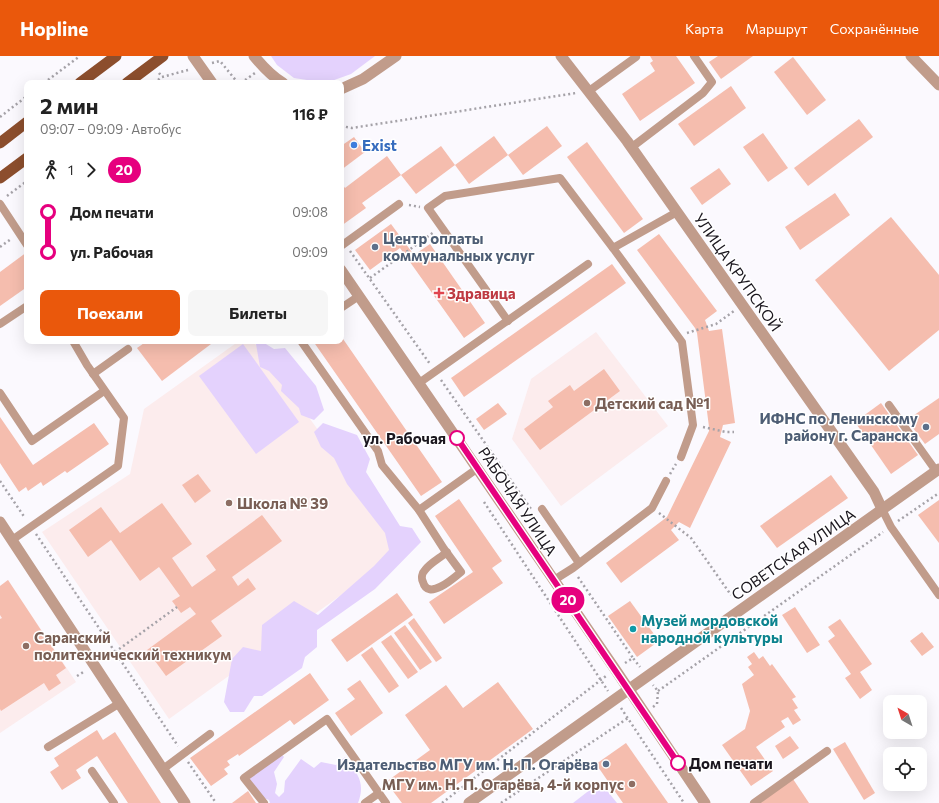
<!DOCTYPE html>
<html lang="ru">
<head>
<meta charset="utf-8">
<style>
	:root { --surface:#fff; --page:#f6f6f6; --text:#222; --muted:#767676; --accent:#ea580c }
	body { margin:0; font-family:Commissioner,sans-serif; background:var(--page); color:var(--text); height:100vh; display:flex; flex-direction:column; font-size:15px; white-space:nowrap }
	* { box-sizing:border-box; margin:0 }
	p { font-size:13px; color:var(--muted) }
	.icon { flex:none; width:22px; height:22px; fill:none; stroke:currentColor; stroke-width:2; stroke-linecap:round; stroke-linejoin:round }
	.map { position:relative; flex:1; overflow:hidden }
	.drawer { position:absolute; left:24px; top:24px; width:320px; height:264px; display:flex; flex-direction:column; background:var(--surface); border-radius:8px; box-shadow:0 4px 16px #0002 }
	.drawer>* { flex:none }
	.badge { padding:0 8px; border-radius:13px; font-size:14px; line-height:26px }
	.needle { width:26px; rotate:321deg }
	.tools { position:absolute; left:883px; top:639px; display:grid; gap:8px }
	.tools a { display:grid; place-items:center; width:44px; height:44px; border-radius:8px; background:var(--surface); box-shadow:0 4px 16px #0002; font-size:20px }
	.map>.badge { position:absolute; translate:-50% -50%; box-shadow:0 0 0 2px #fff }
	.legs { display:flex; align-items:center; gap:6px; height:44px; padding:0 16px; font-size:13px }
	.legs p { margin-inline-start:auto }
	.headline { display:flex; align-items:center; justify-content:space-between; height:68px; padding:0 16px }
	h1 { font-size:22px; font-weight:700; line-height:30px }
	.primary-button { display:flex; gap:8px; margin-top:auto; padding:8px 16px }
	.primary-button a { flex:1; height:46px; border-radius:8px; background:var(--accent); color:#fff; font-size:16px; font-weight:700; line-height:46px; text-align:center }
	.primary-button a+a { background:var(--page); color:var(--text) }
	ul { padding:0 16px; list-style:none }
	li { display:flex; align-items:center; gap:14px; height:40px; font-size:15px }
	li i { display:grid; place-items:center; width:6px; height:100%; margin:0 5px; background:currentColor }
	li i::after { content:''; width:10px; height:10px; margin:-5px; border:3px solid; border-radius:50%; background:var(--surface) }
	li p { margin-inline-start:auto }
	li:first-child i { background:linear-gradient(#0000 50%,currentColor 0) }
	li:last-child i { background:linear-gradient(currentColor 50%,#0000 0) }
	header { display:flex; align-items:center; gap:24px; box-sizing:border-box; height:56px; padding:0 20px; background:var(--accent); color:#fff }
	header strong { font-size:19px }
	nav { display:flex; gap:22px; margin-inline-start:auto; font-size:14px }
	.map>svg:first-child { display:block }
	.education { fill:#fceced }
	.green { fill:#e4d2fd }
	.building { fill:#f5bdae }
	.lines { fill:none; stroke-linecap:round; stroke-linejoin:round }
	.path { stroke:#a5a2a8; stroke-width:2.5; stroke-dasharray:2 3; stroke-linecap:butt }
	.service { stroke:#c19c8b; stroke-width:8 }
	.minor { stroke:#c19c8b; stroke-width:11 }
	.tertiary { stroke:#c19c8b; stroke-width:11 }
	.primary { stroke:#8c4e2d; stroke-width:11 }
	.line-1-casing { stroke:#fff; stroke-width:9 }
	.line-1 { stroke:#e6007e; stroke-width:6 }
	.shop-dot { fill:#3f7fe0; stroke:#fff; stroke-width:1.5 }
	.service-dot { fill:#5c6f8a; stroke:#fff; stroke-width:1.5 }
	.health-dot { fill:#e0444e; stroke:#fff; stroke-width:1.5 }
	.education-dot { fill:#8d6e63; stroke:#fff; stroke-width:1.5 }
	.stop-1-dot { fill:#fff; stroke:#e6007e; stroke-width:2 }
	.culture-dot { fill:#0f9aa8; stroke:#fff; stroke-width:1.5 }
	.labels { text-anchor:middle; dominant-baseline:central; stroke-width:3; stroke-linejoin:round; paint-order:stroke }
	.shop-label { font-size:15px; font-weight:bold; fill:#366cbe; stroke:#fff; text-anchor:start }
	.service-label { font-size:15px; font-weight:bold; fill:#4e5e75; stroke:#fff; text-anchor:end }
	.street-label { font-size:15px; fill:#1a161e; stroke:#fff }
	.health-label { font-size:15px; font-weight:bold; fill:#be3a42; stroke:#fff; text-anchor:start }
	.education-label { font-size:15px; font-weight:bold; fill:#785e54; stroke:#fff; text-anchor:start }
	.stop-label { font-size:15px; font-weight:bold; fill:#1a161e; stroke:#fff; text-anchor:end }
	.culture-label { font-size:15px; font-weight:bold; fill:#0d838f; stroke:#fff; text-anchor:start }
</style>
</head>
<body>
<header>
<strong>Hopline</strong>
<nav><a>Карта</a><a>Маршрут</a><a>Сохранённые</a></nav>
</header>
<div class="map">
<svg width="939" height="747" viewBox="0 0 939 747">
	<rect width="100%" height="100%" fill="#fbf9fe"/>
	<g class="education">
		<polygon points="596,276 668,370 561,450 512,383 531,323"/>
		<polygon points="239,285 253,285 405,493 169,663 42,476 130,418 144,353"/>
		<polygon points="8,524 76,626 0,677 0,530"/>
	</g>
	<g class="green">
		<polygon points="271,0 375,0 351,18 326,27 294,22 277,9"/>
		<polygon points="261,285 274,293 285,292 316,330 324,354 314,364 301,359 299,352 281,335 282,329 269,315 260,311 256,288"/>
		<polygon points="243,288 299,366 256,398 199,320"/>
		<polygon points="323,367 357,379 370,403 366,416 400,470 412,472 421,486 375,533 317,574 317,591 305,601 302,612 262,640 254,640 244,656 230,656 224,646 232,603 243,591 261,595 262,569 294,545 318,559 374,510 389,494 385,477 347,428 334,402 321,391 314,376"/>
		<path d="M 279,695 L 284,701 L 274,716 L 277,728 L 275,737 L 279,741 L 284,736 L 285,725 L 301,703 L 314,712 L 321,706 L 336,709 L 345,701 C 357,717 366,726 358,747 L 270,747 L 269,744 L 261,741 L 245,719 Z"/>
		<polygon points="600,726 617,747 573,747"/>
	</g>
	<g class="building">
		<polygon points="650,0 676,0 695,27 640,65 622,38 655,15 650,7 653,5"/>
		<polygon points="718,0 753,0 721,23 709,6"/>
		<polygon points="793,1 826,44 807,59 774,16"/>
		<polygon points="731,30 746,52 694,90 678,68"/>
		<polygon points="859,63 873,81 808,130 794,112"/>
		<polygon points="547,70 562,90 523,119 508,99"/>
		<polygon points="763,77 788,112 768,126 743,91"/>
		<polygon points="494,80 508,99 469,128 455,109"/>
		<polygon points="354,81 365,96 341,114 341,90"/>
		<polygon points="587,86 643,163 624,177 567,101"/>
		<polygon points="441,90 455,109 416,138 401,119"/>
		<polygon points="387,100 401,119 362,147 366,152 341,170 341,127 345,132"/>
		<polygon points="719,112 731,128 702,149 690,132"/>
		<polygon points="835,137 850,159 800,194 785,171"/>
		<polygon points="891,161 939,219 939,274 889,315 815,224"/>
		<polygon points="391,168 414,199 430,188 485,267 464,282 400,192 370,214 355,194"/>
		<polygon points="659,178 717,255 705,264 709,275 722,273 735,367 723,369 720,381 731,386 690,472 679,466 671,474 679,484 621,527 606,507 667,461 709,375 709,371 697,277 695,272 637,194"/>
		<polygon points="27,196 27,231 0,250 0,216"/>
		<polygon points="612,208 626,227 464,341 451,322"/>
		<polygon points="341,280 442,426 421,440 313,285 341,285"/>
		<polygon points="147,285 215,285 162,325 137,292"/>
		<polygon points="604,313 620,335 540,394 524,373 553,351 548,345 570,329 574,335"/>
		<polygon points="939,342 939,378 925,388 907,364"/>
		<polygon points="498,347 507,358 484,374 476,363"/>
		<polygon points="881,347 918,399 891,418 855,366"/>
		<polygon points="0,361 33,409 94,367 109,388 67,417 65,415 43,430 41,426 28,435 26,431 19,436 0,407"/>
		<polygon points="198,418 211,435 195,447 182,429"/>
		<polygon points="831,419 848,442 777,492 760,470"/>
		<polygon points="459,443 502,505 492,512 503,527 444,568 429,546 473,516 435,460"/>
		<polygon points="939,444 939,487 918,459"/>
		<polygon points="162,447 192,488 172,502 192,531 216,514 206,500 262,459 282,485 232,521 238,530 248,522 256,533 211,565 222,580 166,620 147,594 196,558 190,551 181,557 172,545 180,540 159,511 140,525 111,484 88,501 69,474 101,451 120,477"/>
		<polygon points="8,524 66,612 56,619 61,627 49,635 44,627 1,655 0,653 0,563 2,562 0,559 0,530"/>
		<polygon points="397,537 413,559 347,606 331,584"/>
		<polygon points="630,545 659,585 637,601 608,560"/>
		<polygon points="795,551 820,589 807,597 782,559"/>
		<polygon points="414,562 442,602 436,606 408,567"/>
		<polygon points="840,563 872,608 860,616 872,634 860,643 845,622 851,618 828,585 835,580 828,571"/>
		<polygon points="405,569 432,606 420,614 394,577"/>
		<polygon points="922,576 934,591 922,600 910,585"/>
		<polygon points="391,579 418,616 408,623 381,586"/>
		<polygon points="372,591 399,630 389,637 361,599"/>
		<polygon points="754,596 759,603 763,600 770,610 772,608 796,641 792,643 798,652 794,654 801,664 793,669 788,661 781,665 785,671 756,691 773,715 751,730 722,689 745,673 750,655 742,628 754,619 748,611 752,608 747,601"/>
		<polygon points="310,617 329,644 294,669 290,664 239,700 238,698 227,705 230,709 224,713 228,718 211,730 190,702"/>
		<polygon points="360,624 383,657 351,680 335,657 355,643 347,633"/>
		<polygon points="498,626 533,673 431,747 402,747 386,726 430,694 405,659 446,629 463,652"/>
		<polygon points="97,674 103,684 115,676 161,747 128,747 97,700 76,714 81,722 62,734 50,716 59,710 54,702"/>
		<polygon points="790,680 799,692 783,703 775,690"/>
		<polygon points="845,686 875,737 864,744 833,693"/>
		<polygon points="626,687 668,747 623,747 596,708"/>
		<polygon points="793,723 809,747 760,747"/>
		<polygon points="248,735 256,747 232,747"/>
	</g>
	<g class="lines">
		<g class="path">
			<polyline points="212,7 220,5 238,27"/>
			<polyline points="159,17 162,21 188,14"/>
			<polyline points="44,27 80,0"/>
			<polyline points="154,27 162,21"/>
			<polyline points="241,27 255,17"/>
			<polyline points="0,61 27,40"/>
			<polyline points="341,70 352,72 576,37"/>
			<polyline points="7,140 27,125"/>
			<polyline points="409,149 420,151"/>
			<polyline points="0,191 11,183"/>
			<polyline points="350,195 430,308"/>
			<polyline points="370,222 434,176"/>
			<polyline points="687,277 716,268 734,255"/>
			<polyline points="441,324 531,453"/>
			<polyline points="703,371 726,376 734,376"/>
			<polyline points="670,418 676,408"/>
			<polyline points="496,420 504,414"/>
			<polyline points="0,425 25,462"/>
			<polyline points="484,446 608,635"/>
			<polyline points="659,457 691,482 731,539"/>
			<polyline points="898,465 939,437"/>
			<polyline points="36,478 178,690"/>
			<polyline points="578,521 633,602"/>
			<polyline points="115,596 177,551"/>
			<polyline points="102,603 114,595"/>
			<polyline points="625,607 633,602 640,611"/>
			<polyline points="77,620 85,615"/>
			<polyline points="658,635 883,476"/>
			<polyline points="653,651 657,648 658,635 653,629"/>
			<polyline points="621,652 684,747"/>
			<polyline points="188,706 216,747"/>
			<polyline points="442,747 606,620"/>
			<polyline points="501,747 628,662"/>
		</g>
		<g class="service">
			<polyline points="589,35 636,1"/>
			<polyline points="632,91 703,37 712,26 694,0"/>
			<polyline points="0,148 27,189"/>
			<polyline points="341,190 399,148"/>
			<polyline points="613,192 682,286 693,369 681,401"/>
			<polyline points="341,252 359,240"/>
			<polyline points="508,265 428,152 445,140 560,122 613,192 677,156"/>
			<polyline points="0,268 27,250"/>
			<path d="M 301,285 L 378,395 L 382,409 L 419,454 L 444,493 L 461,516 C 454,522 428,545 423,526 C 421,522 422,517 425,514 C 430,507 440,502 447,496"/>
			<polyline points="93,318 128,293"/>
			<polyline points="419,327 588,208"/>
			<polyline points="0,337 32,385 104,335"/>
			<polyline points="889,349 936,415"/>
			<polyline points="542,453 579,507"/>
			<polyline points="882,453 891,471 939,539"/>
			<polyline points="419,454 478,412"/>
			<polyline points="12,484 118,410 124,362 87,309 73,285"/>
			<polyline points="554,524 573,512 652,452 666,425"/>
			<polyline points="48,691 120,647"/>
			<polyline points="163,713 210,678"/>
			<polyline points="92,715 114,747"/>
			<polyline points="264,747 244,722 327,663 386,747"/>
			<polyline points="365,747 379,737"/>
			<polyline points="754,747 827,695"/>
		</g>
		<g class="minor">
			<polyline points="193,0 212,27"/>
			<polyline points="561,0 627,85 874,436 882,453"/>
			<polyline points="341,214 615,613 705,747"/>
			<polyline points="0,466 185,747"/>
			<polyline points="469,747 939,413"/>
		</g>
		<g class="tertiary">
			<path d="M 254,0 C 263,11 271,20 283,27"/>
			<polyline points="911,0 939,29"/>
			<polyline points="341,33 363,23 396,0"/>
		</g>
		<g class="primary">
			<polyline points="80,27 116,0"/>
			<polyline points="127,27 163,0"/>
			<polyline points="0,87 27,66"/>
			<polyline points="0,122 27,102"/>
		</g>
	</g>
	<g class="lines">
		<defs>
			<polyline id="line-1" points="457,382 678,707"/>
		</defs>
		<use href="#line-1" class="line-1-casing"/>
		<use href="#line-1" class="line-1"/>
	</g>
	<circle class="shop-dot" cx="354" cy="89" r="4"/>
	<g class="service-dot">
		<circle cx="375" cy="191" r="4"/>
		<circle cx="926" cy="371" r="4"/>
		<circle cx="606" cy="708" r="4"/>
	</g>
	<path class="health-dot" d="M437 231h4v4h4v4h-4v4h-4v-4h-4v-4h4z"/>
	<g class="education-dot">
		<circle cx="587" cy="347" r="4"/>
		<circle cx="229" cy="447" r="4"/>
		<circle cx="26" cy="590" r="4"/>
		<circle cx="632" cy="728" r="4"/>
	</g>
	<g class="stop-1-dot">
		<circle cx="457" cy="382" r="7"/>
		<circle cx="678" cy="707" r="7"/>
	</g>
	<circle class="culture-dot" cx="633" cy="573" r="4"/>
	<g class="labels">
		<g class="shop-label">
			<text x="362" y="89">Exist</text>
		</g>
		<g class="service-label">
			<text x="383" y="182" text-anchor="start">Центр оплаты<tspan x="383" dy="17">коммунальных услуг</tspan></text>
			<text x="918" y="362">ИФНС по Ленинскому<tspan x="918" dy="17">району г. Саранска</tspan></text>
			<text x="598" y="708">Издательство МГУ им. Н. П. Огарёва</text>
		</g>
		<g class="street-label">
			<text transform="translate(738 216) rotate(55)">УЛИЦА КРУПСКОЙ</text>
			<text transform="translate(518 445) rotate(56)">РАБОЧАЯ УЛИЦА</text>
			<text transform="translate(793 498) rotate(-35)">СОВЕТСКАЯ УЛИЦА</text>
		</g>
		<g class="health-label">
			<text x="447" y="237">Здравица</text>
		</g>
		<g class="education-label">
			<text x="595" y="347">Детский сад №1</text>
			<text x="237" y="447">Школа № 39</text>
			<text x="34" y="581">Саранский<tspan x="34" dy="17">политехнический техникум</tspan></text>
			<text x="624" y="728" text-anchor="end">МГУ им. Н. П. Огарёва, 4-й корпус</text>
		</g>
		<g class="stop-label">
			<text x="446" y="382">ул. Рабочая</text>
			<text x="689" y="707" text-anchor="start">Дом печати</text>
		</g>
		<g class="culture-label">
			<text x="641" y="564">Музей мордовской<tspan x="641" dy="17">народной культуры</tspan></text>
		</g>
	</g>
</svg>
<div class="tools">
<a><svg class="needle" viewBox="-14 -14 28 28"><path d="M0-13l5 13h-10z" fill="#e53935"/><path d="M0 13l5-13h-10z" fill="#767676"/></svg></a>
<a><svg class="icon" aria-label="locate" viewBox="0 0 24 24"><circle cx="12" cy="12" r="6"/><path d="M12 2v4M12 18v4M2 12h4M18 12h4"/></svg></a>
</div>
<b class="badge" style="left:568px;top:544px;background:#e6007e;color:#fff">20</b>
<section class="drawer">
<div class="headline"><div><h1>2 мин</h1><p>09:07 – 09:09 · Автобус</p></div><b>116 ₽</b></div>
<div class="legs"><svg class="icon" aria-label="walk" viewBox="0 0 24 24"><circle cx="13" cy="4" r="2"/><path d="M13 8l-2 6 4 7M11 14l-3 7M7 12l3-4h3l4 4"/></svg>1<svg class="icon" aria-label="forward" viewBox="0 0 24 24"><path d="M9 5l7 7-7 7"/></svg><b class="badge" style="background:#e6007e;color:#fff">20</b></div>
<ul>
<li><i style="color:#e6007e"></i><b>Дом печати</b><p>09:08</p></li>
<li><i style="color:#e6007e"></i><b>ул. Рабочая</b><p>09:09</p></li>
</ul>
<div class="primary-button"><a>Поехали</a><a>Билеты</a></div>
</section>
</div>
</body>
</html>
